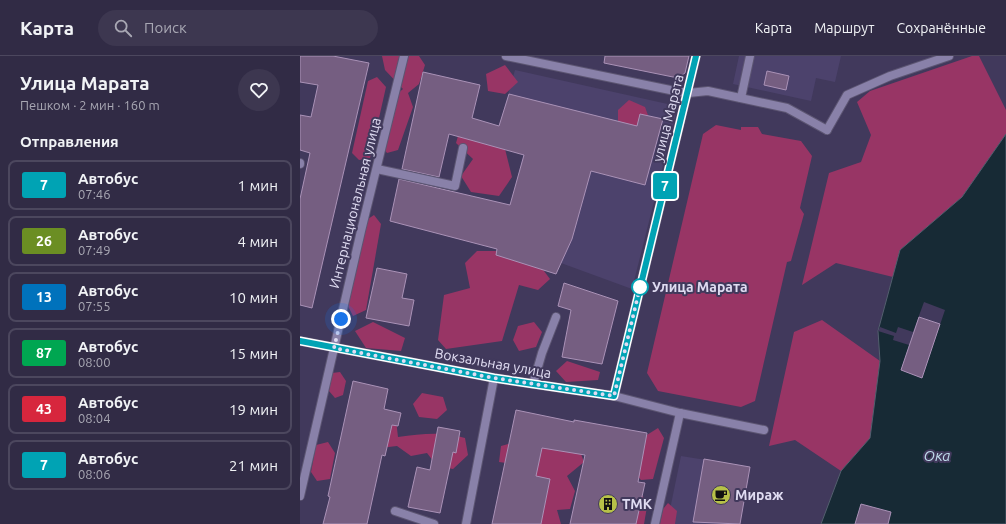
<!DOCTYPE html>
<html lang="ru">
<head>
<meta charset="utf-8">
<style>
	:root { --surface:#312b45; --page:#3d3750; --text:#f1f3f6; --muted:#a8a7b3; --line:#4c475e }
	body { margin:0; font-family:Ubuntu,sans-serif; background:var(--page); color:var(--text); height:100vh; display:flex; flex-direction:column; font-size:15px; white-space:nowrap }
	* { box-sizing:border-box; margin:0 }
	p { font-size:13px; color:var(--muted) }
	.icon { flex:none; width:22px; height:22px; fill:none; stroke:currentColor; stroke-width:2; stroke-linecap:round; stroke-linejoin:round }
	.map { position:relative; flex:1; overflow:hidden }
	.side { display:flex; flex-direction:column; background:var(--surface); width:300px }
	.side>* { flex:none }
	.badge { padding:0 8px; border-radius:3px; font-size:14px; line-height:26px }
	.you { position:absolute; width:20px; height:20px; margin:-10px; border:3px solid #fff; border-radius:50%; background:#1a73e8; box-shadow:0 0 0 6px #1a73e833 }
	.map>.badge { position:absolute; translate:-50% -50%; box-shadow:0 0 0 2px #fff }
	h2 { padding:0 20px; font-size:15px; line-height:36px }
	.round { display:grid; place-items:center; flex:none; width:42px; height:42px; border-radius:21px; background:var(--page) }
	.head { display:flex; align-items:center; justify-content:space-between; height:68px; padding:0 20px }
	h1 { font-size:19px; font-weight:600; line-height:30px }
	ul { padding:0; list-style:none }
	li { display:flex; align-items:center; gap:12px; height:50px; margin:0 8px 6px; padding:0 12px; border:2px solid var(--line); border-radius:8px }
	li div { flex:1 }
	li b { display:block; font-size:15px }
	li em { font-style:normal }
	li .badge { min-width:44px; font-weight:700; text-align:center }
	header { display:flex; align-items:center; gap:24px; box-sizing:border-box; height:56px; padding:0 20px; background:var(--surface); border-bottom:1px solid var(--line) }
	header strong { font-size:19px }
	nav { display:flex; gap:22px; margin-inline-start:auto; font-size:14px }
	.search { width:280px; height:36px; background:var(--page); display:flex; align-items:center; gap:10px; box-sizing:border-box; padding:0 14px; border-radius:22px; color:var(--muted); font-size:15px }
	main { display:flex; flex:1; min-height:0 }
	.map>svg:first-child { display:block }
	.built { fill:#4c426c }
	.green { fill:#983565 }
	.water { fill:#172a35; stroke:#535f6e }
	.pier { fill:#41395c }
	.building { fill:#755e81; stroke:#aa92b7 }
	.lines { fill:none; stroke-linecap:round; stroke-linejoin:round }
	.service-casing { stroke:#5c5572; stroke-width:10 }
	.minor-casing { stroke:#5c5572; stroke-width:10 }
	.service { stroke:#8981a9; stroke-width:8 }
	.minor { stroke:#8981a9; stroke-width:8 }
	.line-casing { stroke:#fff; stroke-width:9 }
	.line { stroke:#00a3b4; stroke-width:6 }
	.walk { stroke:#e0dcf2; stroke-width:4; stroke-dasharray:0 7.2 }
	.stop-dot { fill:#fff; stroke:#00a3b4; stroke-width:2 }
	.labels { text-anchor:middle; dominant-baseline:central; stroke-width:4; stroke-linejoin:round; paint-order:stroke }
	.street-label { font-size:14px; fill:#e0dcf2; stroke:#41395c }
	.stop-label { font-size:14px; font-weight:bold; fill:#e0dcf2; stroke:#41395c; text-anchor:start }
	.poi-label { font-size:14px; font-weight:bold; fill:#e0dcf2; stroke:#41395c; text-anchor:start }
	.water-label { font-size:15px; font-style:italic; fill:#bfdbeb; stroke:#41395c }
</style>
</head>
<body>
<header>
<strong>Карта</strong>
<div class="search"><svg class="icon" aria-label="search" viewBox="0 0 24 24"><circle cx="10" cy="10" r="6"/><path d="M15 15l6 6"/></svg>Поиск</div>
<nav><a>Карта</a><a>Маршрут</a><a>Сохранённые</a></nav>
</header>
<main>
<section class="side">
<div class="head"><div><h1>Улица Марата</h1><p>Пешком · 2 мин · 160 m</p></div><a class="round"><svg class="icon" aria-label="heart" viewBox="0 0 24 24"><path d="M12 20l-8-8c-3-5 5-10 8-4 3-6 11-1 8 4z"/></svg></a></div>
<h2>Отправления</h2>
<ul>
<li><span class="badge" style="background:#00a3b4;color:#fff">7</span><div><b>Автобус</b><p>07:46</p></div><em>1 мин</em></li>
<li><span class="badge" style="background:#6b8e23;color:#fff">26</span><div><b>Автобус</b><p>07:49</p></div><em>4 мин</em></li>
<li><span class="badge" style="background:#0072bc;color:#fff">13</span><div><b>Автобус</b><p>07:55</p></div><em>10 мин</em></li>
<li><span class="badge" style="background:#00a651;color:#fff">87</span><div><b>Автобус</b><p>08:00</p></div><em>15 мин</em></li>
<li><span class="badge" style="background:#d7263d;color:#fff">43</span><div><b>Автобус</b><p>08:04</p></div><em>19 мин</em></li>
<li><span class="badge" style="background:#00a3b4;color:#fff">7</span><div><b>Автобус</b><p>08:06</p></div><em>21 мин</em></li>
</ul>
</section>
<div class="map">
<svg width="706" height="468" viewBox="0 0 706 468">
	<rect width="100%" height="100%" fill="#41395c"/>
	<g class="built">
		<polygon points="439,0 541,0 535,26 516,22 511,45 433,28"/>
		<polygon points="215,14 372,49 376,58 332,233 261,207 256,218 215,205 210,149 229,78 199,70"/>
		<polygon points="381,400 450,411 440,468 367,468"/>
	</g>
	<g class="green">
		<polygon points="82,0 119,0 125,9 119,28 108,37 113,51 98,94 87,97 79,86 91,43 103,33 85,14"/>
		<polygon points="672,0 679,0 706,54 706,78 662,141 600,194 593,221 536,207 502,229 529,117 561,106 571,79 557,46 570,35"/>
		<polygon points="205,9 218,26 205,38 188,35 186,18"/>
		<polygon points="77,21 86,31 70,102 59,104 52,97 68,25"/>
		<polygon points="329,44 345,51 349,62 339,75 318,70 318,54"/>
		<polygon points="162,66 204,89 212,121 199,140 171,136 161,120 173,103 156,87"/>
		<polygon points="416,69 441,74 441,71 458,71 462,78 501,85 512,100 500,152 504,158 491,205 487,206 455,345 441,351 358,335 347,317 403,78"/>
		<polygon points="74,159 81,168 66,254 53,260 47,248 65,165"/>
		<polygon points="177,195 229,195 250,223 238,234 219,229 202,285 146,293 138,284 144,239 170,232 165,207"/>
		<polygon points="522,264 580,305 570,382 541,415 495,384 469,390 494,276"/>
		<polygon points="73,266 105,282 101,295 66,292 55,275"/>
		<polygon points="234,266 242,276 236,291 219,295 213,284 218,270"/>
		<polygon points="267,305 300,316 298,324 266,326 256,315"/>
		<polygon points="40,316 46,325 43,339 35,342 29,335 32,317"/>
		<polygon points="122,337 143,341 147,354 137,363 119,361 113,348"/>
		<path d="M 80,356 L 96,364 L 98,381 C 121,378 142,375 165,382 L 168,399 L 153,413 L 137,410 L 127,397 L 111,400 L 97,390 L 80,392 Z"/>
		<polygon points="250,370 278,390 284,406 267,420 275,435 270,453 257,454 261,468 229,468 221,409 199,406 201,390 216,386"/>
		<polygon points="358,372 364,382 353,423 341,424 335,417 342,382"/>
		<polygon points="28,386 35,397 30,423 17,425 11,416 16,389"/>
		<polygon points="340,438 348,445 344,468 324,468"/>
		<polygon points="368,447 377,455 375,468 360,468 363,453"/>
	</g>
	<polygon class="water" points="706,78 706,468 521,468 541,415 570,382 580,305 578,275 600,194 662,141"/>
	<polygon class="pier" points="624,246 645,254 622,322 601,314 609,289 593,284 594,280 578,275 580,271 596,277 598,271 613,276"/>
	<g class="building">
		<polygon points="0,0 33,0 69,7 12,252 0,249 0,143 10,97 0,94 0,59 11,61 18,29 0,26"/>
		<polygon points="305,0 389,0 385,17 378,22 304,7"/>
		<polygon points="467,15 489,20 486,34 464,29"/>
		<polygon points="123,16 180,29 172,62 199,70 209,38 337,70 340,58 363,63 345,129 291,115 272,183 256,218 196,199 197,193 90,165 99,123 210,149 224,99 149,78 139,121 102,113"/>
		<polygon points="77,212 107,218 102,242 114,244 109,270 66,262"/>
		<polygon points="264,227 318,245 302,308 262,301 271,254 258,250"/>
		<polygon points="619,261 640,268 622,322 601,314"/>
		<polygon points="53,325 88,333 84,353 101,357 98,370 92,369 85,400 82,399 67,468 23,468 30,441 28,440"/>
		<polygon points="216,354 274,366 274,364 347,377 338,426 345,427 336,468 270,468 285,399 242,392 236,420 250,423 241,468 192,468"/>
		<polygon points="138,371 160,375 156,397 153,396 140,457 108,451 117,411 130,414"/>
		<polygon points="404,403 450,411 440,468 393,466"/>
		<polygon points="561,448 591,456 588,468 555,468"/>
	</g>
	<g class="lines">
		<defs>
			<g id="service">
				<polyline points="441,42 450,0"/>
				<polyline points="527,74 547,39 590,20 649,0"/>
				<polyline points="0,108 0,107"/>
				<polyline points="77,113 155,130 163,92"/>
				<polyline points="233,328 242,297 256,261"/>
				<polyline points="314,340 380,357 464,374"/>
				<polyline points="95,455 134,468"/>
			</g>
			<g id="minor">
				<polyline points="206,0 375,35 388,37 408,35 487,52 527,74"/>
				<polyline points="0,285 194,322 314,340 396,0"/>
				<polyline points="0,440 61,175 104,0"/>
				<polyline points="166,468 194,322"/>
				<polyline points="355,468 380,357"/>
			</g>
		</defs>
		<use href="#service" class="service-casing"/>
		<use href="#minor" class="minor-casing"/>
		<use href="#service" class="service"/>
		<use href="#minor" class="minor"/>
	</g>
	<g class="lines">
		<defs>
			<polyline id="line" points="0,285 194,322 314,340 396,0"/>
		</defs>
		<use href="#line" class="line-casing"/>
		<use href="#line" class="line"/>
		<polyline class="walk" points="41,263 34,292 194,322 314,340 340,231"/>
	</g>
	<defs>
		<symbol id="cafe-disc" viewBox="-11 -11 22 22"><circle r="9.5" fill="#b7c148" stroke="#41395c"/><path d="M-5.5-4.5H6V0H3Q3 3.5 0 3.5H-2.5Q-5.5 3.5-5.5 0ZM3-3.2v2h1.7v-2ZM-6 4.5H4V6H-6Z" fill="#111"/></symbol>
		<symbol id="building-disc" viewBox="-11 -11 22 22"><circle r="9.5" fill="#b7c148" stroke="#41395c"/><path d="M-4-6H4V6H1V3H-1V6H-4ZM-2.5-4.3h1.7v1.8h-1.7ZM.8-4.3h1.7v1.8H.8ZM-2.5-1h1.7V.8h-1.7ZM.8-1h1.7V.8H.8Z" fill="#111"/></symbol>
	</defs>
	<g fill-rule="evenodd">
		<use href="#cafe-disc" x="410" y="428" width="22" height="22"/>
		<use href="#building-disc" x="297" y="437" width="22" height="22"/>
	</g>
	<circle class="stop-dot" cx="340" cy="231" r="8"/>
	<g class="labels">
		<g class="street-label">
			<text transform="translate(368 62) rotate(-76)">улица Марата</text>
			<text transform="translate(55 147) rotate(-76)">Интернациональная улица</text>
			<text transform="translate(193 307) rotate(10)">Вокзальная улица</text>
		</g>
		<g class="stop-label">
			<text x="352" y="231">Улица Марата</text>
		</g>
		<g class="poi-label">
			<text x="435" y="439">Мираж</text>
			<text x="322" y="448">ТМК</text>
		</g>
		<g class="water-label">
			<text x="637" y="399">Ока</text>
		</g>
	</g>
</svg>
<div class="you" style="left:41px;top:263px"></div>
<b class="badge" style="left:365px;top:130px;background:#00a3b4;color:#fff">7</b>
</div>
</main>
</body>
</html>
